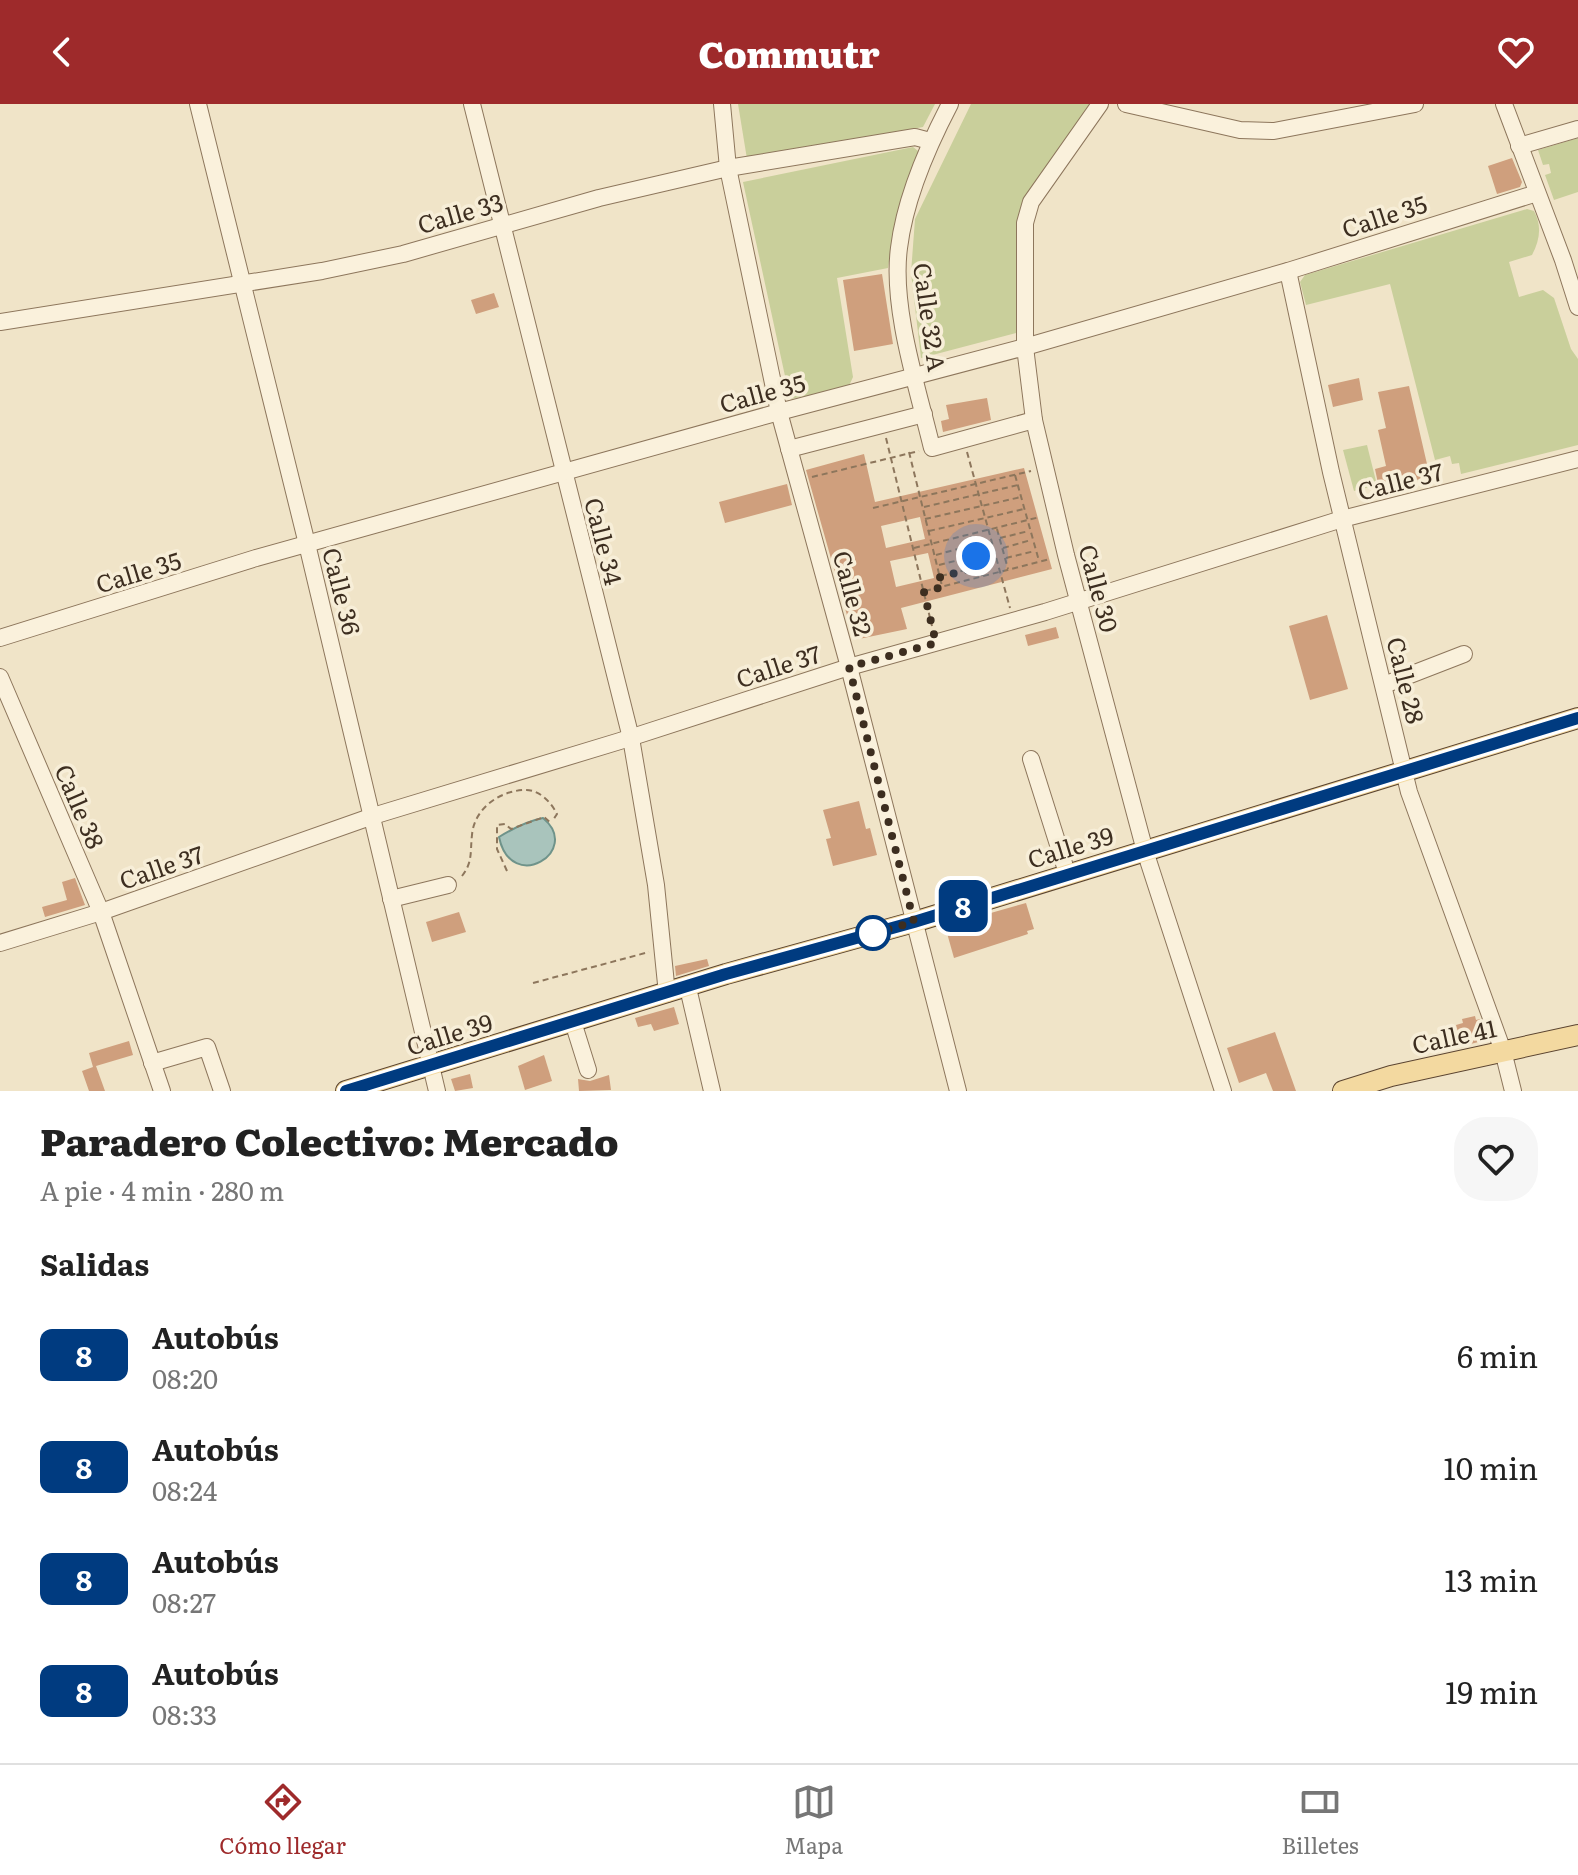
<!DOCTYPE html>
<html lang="es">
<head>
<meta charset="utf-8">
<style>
	:root { --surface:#fff; --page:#f6f6f6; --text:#222; --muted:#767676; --line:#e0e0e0; --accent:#9e2a2b }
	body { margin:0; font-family:Literata,serif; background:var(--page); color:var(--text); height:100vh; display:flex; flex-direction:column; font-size:30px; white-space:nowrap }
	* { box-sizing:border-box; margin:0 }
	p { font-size:26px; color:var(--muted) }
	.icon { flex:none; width:44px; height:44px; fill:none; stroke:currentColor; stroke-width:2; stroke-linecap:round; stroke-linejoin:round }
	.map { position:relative; height:987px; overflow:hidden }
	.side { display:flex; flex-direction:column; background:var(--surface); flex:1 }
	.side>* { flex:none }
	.badge { padding:0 16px; border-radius:12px; font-size:28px; line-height:52px }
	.you { position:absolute; width:40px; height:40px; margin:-20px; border:6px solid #fff; border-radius:50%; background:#1a73e8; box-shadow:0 0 0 12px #1a73e833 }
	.map>.badge { position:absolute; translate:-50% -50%; box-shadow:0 0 0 4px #fff }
	h2 { padding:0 40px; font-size:30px; line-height:72px }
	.round { display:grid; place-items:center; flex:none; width:84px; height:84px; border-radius:32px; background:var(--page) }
	.summary { display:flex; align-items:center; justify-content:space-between; height:136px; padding:0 40px }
	h1 { font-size:38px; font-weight:800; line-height:60px }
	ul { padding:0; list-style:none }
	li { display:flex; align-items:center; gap:24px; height:112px; padding:0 40px }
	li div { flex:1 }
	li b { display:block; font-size:30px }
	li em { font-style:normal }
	li .badge { min-width:88px; font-weight:700; text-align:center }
	header { display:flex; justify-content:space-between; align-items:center; height:104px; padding:0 40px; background:var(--accent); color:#fff; font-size:36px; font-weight:800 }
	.menu { display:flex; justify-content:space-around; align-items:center; height:112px; border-top:2px solid var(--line); background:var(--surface); font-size:22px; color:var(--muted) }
	.menu a { display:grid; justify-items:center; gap:4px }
	.menu .selected { color:var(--accent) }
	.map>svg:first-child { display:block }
	.green { fill:#c9cf9b }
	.water { fill:#a9c4bc; stroke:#6f938a; stroke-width:2 }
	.building { fill:#cf9f7d; fill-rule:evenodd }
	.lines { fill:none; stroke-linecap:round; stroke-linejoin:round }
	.minor-casing { stroke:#8d765c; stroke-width:18 }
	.major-casing { stroke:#5b4430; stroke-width:22 }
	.path { stroke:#8d765c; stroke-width:2; stroke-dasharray:6 4; stroke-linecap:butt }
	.minor { stroke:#faf1dc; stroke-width:16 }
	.major { stroke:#f3d9a0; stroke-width:20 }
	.line-casing { stroke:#fff; stroke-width:18 }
	.line { stroke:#003b80; stroke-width:12 }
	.walk { stroke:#3d2e20; stroke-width:8; stroke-dasharray:0 14.4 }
	.stop-dot { fill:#fff; stroke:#003b80; stroke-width:4 }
	.labels { text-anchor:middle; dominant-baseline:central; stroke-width:7; stroke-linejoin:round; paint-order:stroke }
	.street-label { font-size:24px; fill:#3d2e20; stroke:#f7eed8 }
</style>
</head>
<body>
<header><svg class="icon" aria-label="back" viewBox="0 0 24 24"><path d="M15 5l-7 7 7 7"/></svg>Commutr<svg class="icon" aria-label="heart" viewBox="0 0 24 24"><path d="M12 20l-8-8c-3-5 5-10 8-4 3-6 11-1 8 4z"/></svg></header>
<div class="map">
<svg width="1578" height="987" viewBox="0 0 1578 987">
	<rect width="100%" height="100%" fill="#f0e4c8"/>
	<g class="green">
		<polygon points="738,0 935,0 923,23 747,55"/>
		<polygon points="971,0 1097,0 1027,93 1020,228 921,254 911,169 915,115"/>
		<polygon points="1578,34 1578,88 1554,96 1545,71 1551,69 1549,60 1543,61 1538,46"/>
		<path d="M 913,43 L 922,50 C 904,88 894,122 888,164 L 837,174 L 853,273 L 848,284 L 790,295 L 743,78 Z"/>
		<path d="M 1527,105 L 1534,107 C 1542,122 1540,136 1532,151 L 1509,158 L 1519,193 L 1543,186 L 1554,194 L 1571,245 L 1578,255 L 1578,341 L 1461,370 L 1459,359 L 1452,360 L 1450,352 L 1435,356 L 1390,180 L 1306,201 L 1300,178 L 1305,171 Z"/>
		<polygon points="1367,341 1377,381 1354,387 1343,346"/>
	</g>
	<path class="water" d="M 543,714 C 583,747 511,791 499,733 C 512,725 528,717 543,714 Z"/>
	<g class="building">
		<polygon points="1512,54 1522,78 1520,83 1497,90 1488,62"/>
		<polygon points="882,170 893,240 854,247 843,176"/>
		<polygon points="494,189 499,203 476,210 471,196"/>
		<polygon points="1359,274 1363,296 1333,303 1328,281"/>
		<polygon points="1409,282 1430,373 1379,384 1375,365 1386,362 1378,326 1386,324 1378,288"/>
		<polygon points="987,294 991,316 943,328 941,317 949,315 946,301"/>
		<path d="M 864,350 L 875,398 L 1024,364 L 1052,465 L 901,504 L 907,525 L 854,536 L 806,366 ZM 920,413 L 925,435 L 886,444 L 881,422 ZM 928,449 L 934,474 L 896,483 L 890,457 Z"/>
		<polygon points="787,380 792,401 725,419 719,398"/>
		<polygon points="1327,511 1348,585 1310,596 1289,522"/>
		<polygon points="1056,523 1059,534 1028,542 1025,531"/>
		<polygon points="859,697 866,725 870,724 877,751 833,762 826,735 831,734 823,706"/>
		<polygon points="75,774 85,801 45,813 42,803 67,796 62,778"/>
		<polygon points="1026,799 1034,825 1027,827 1028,830 954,854 945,822"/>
		<polygon points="459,808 466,828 432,838 426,818"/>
		<polygon points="707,855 709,862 676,872 675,862"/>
		<polygon points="674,903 679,920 654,927 651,920 638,923 635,914"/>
		<polygon points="1475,912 1476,916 1480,915 1487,936 1462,942 1456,921 1463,919 1462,915"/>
		<polygon points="1275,928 1296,987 1273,987 1266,969 1239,979 1227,944"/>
		<polygon points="129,937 133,951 96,962 105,987 89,987 82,967 93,963 89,949"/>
		<polygon points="544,951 552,977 525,986 518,962"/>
		<polygon points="470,970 473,984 455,987 451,975"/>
		<polygon points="609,971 611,986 579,987 578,975 590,977"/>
	</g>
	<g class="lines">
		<defs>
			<g id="minor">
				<polyline points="198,0 307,440 437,987"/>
				<polyline points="472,0 631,634 656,781 667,890"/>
				<polyline points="722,0 728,64 779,308 849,563 958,987"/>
				<path d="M 950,0 C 927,44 905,94 899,144 C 891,204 918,285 932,344 L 1034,316"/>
				<polyline points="1100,0 1031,98 1025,119 1025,243 1034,316 1066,451 1145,747 1223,987"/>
				<polyline points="1126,0 1240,26 1274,27 1415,0"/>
				<polyline points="1504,0 1563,156 1578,203"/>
				<polyline points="1519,42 1578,25"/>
				<polyline points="1288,167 1331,368 1409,688 1503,947 1513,987"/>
				<polyline points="0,218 322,167 403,150 599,94 728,64 915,33 930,37"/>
				<polyline points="789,345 924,310"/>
				<polyline points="0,534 256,454 779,308 1025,243 1288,167 1537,89"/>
				<polyline points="0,573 101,808 162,987"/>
				<polyline points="1384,581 1464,550"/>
				<polyline points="1031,655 1067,769"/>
				<polyline points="391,795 448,781"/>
				<polyline points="0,839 101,808 373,712 620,637 849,563 1045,508 1342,415 1578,355"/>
				<polyline points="688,884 712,987"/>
				<polyline points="573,918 588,966"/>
				<polyline points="152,959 207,943 222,987"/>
			</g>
			<g id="major">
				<polyline points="346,987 726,870 914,818 1578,614"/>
				<polyline points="1343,987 1391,972 1578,931"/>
			</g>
		</defs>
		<use href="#minor" class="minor-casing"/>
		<use href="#major" class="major-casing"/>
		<g class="path">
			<polyline points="886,334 932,522"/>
			<polyline points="909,348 942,482"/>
			<polyline points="967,348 1010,504"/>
			<polyline points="1015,371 1039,457"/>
			<polyline points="812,373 919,347"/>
			<polyline points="924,403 1018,381"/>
			<polyline points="873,404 1031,367"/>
			<polyline points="925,415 1021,393"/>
			<polyline points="997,425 1008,465"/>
			<polyline points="929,427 1024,405"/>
			<polyline points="971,432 982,472"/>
			<polyline points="1000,434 1029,427"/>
			<polyline points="914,444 1040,413"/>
			<polyline points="1003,444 1031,436"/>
			<polyline points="936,451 972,441"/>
			<polyline points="1006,454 1035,447"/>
			<polyline points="939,461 975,452"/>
			<polyline points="941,472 978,463"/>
			<polyline points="925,487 1050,455"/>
			<polyline points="507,767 497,745 497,721 505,720 511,725 544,713 552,720"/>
			<path d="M 462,772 C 473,758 470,748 472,731 C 474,705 499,687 524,686 C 539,685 551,698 557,710 L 553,716"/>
			<polyline points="533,879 649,848"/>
		</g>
		<use href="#minor" class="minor"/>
		<use href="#major" class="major"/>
	</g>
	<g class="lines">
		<defs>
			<polyline id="line" points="346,987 726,870 914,818 1578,614"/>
		</defs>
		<use href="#line" class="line-casing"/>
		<use href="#line" class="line"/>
		<polyline class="walk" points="873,829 860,833 914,818 849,563 936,539 924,488 942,483 940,473 979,463 976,452"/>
	</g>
	<circle class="stop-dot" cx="873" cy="829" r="16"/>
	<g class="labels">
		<g class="street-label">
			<text transform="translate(460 108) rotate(-16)">Calle 33</text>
			<text transform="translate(1384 111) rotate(-18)">Calle 35</text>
			<text transform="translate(931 213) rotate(82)">Calle 32 A</text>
			<text transform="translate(762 288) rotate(-15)">Calle 35</text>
			<text transform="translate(1400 376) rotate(-14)">Calle 37</text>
			<text transform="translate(605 437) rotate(76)">Calle 34</text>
			<text transform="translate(138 467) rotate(-17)">Calle 35</text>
			<text transform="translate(1100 484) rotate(75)">Calle 30</text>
			<text transform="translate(343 487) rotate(76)">Calle 36</text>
			<text transform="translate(854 489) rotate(75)">Calle 32</text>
			<text transform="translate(778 561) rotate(-18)">Calle 37</text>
			<text transform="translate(1407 576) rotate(76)">Calle 28</text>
			<text transform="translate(81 702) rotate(67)">Calle 38</text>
			<text transform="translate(1070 742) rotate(-17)">Calle 39</text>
			<text transform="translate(161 762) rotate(-19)">Calle 37</text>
			<text transform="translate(449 929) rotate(-17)">Calle 39</text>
			<text transform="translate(1454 931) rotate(-12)">Calle 41</text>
		</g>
	</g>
</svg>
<div class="you" style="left:976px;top:452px"></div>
<b class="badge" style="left:963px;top:802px;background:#003b80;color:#fff">8</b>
</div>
<section class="side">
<div class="summary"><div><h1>Paradero Colectivo: Mercado</h1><p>A pie · 4 min · 280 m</p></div><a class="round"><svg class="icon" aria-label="heart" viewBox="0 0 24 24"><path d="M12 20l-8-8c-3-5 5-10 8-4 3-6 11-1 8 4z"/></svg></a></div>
<h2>Salidas</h2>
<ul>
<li><span class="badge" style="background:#003b80;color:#fff">8</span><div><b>Autobús</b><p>08:20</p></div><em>6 min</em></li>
<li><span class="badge" style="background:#003b80;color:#fff">8</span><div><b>Autobús</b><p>08:24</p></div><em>10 min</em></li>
<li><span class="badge" style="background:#003b80;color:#fff">8</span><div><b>Autobús</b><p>08:27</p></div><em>13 min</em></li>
<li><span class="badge" style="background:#003b80;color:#fff">8</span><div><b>Autobús</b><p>08:33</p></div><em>19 min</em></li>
</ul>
</section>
<nav class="menu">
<a class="selected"><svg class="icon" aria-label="directions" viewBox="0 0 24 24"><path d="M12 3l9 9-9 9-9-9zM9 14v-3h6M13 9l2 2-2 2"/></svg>Cómo llegar</a>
<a><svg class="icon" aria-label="map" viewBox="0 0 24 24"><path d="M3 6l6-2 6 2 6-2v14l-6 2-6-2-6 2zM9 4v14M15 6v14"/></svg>Mapa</a>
<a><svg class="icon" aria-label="tickets" viewBox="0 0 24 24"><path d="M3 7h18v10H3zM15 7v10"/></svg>Billetes</a>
</nav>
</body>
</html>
